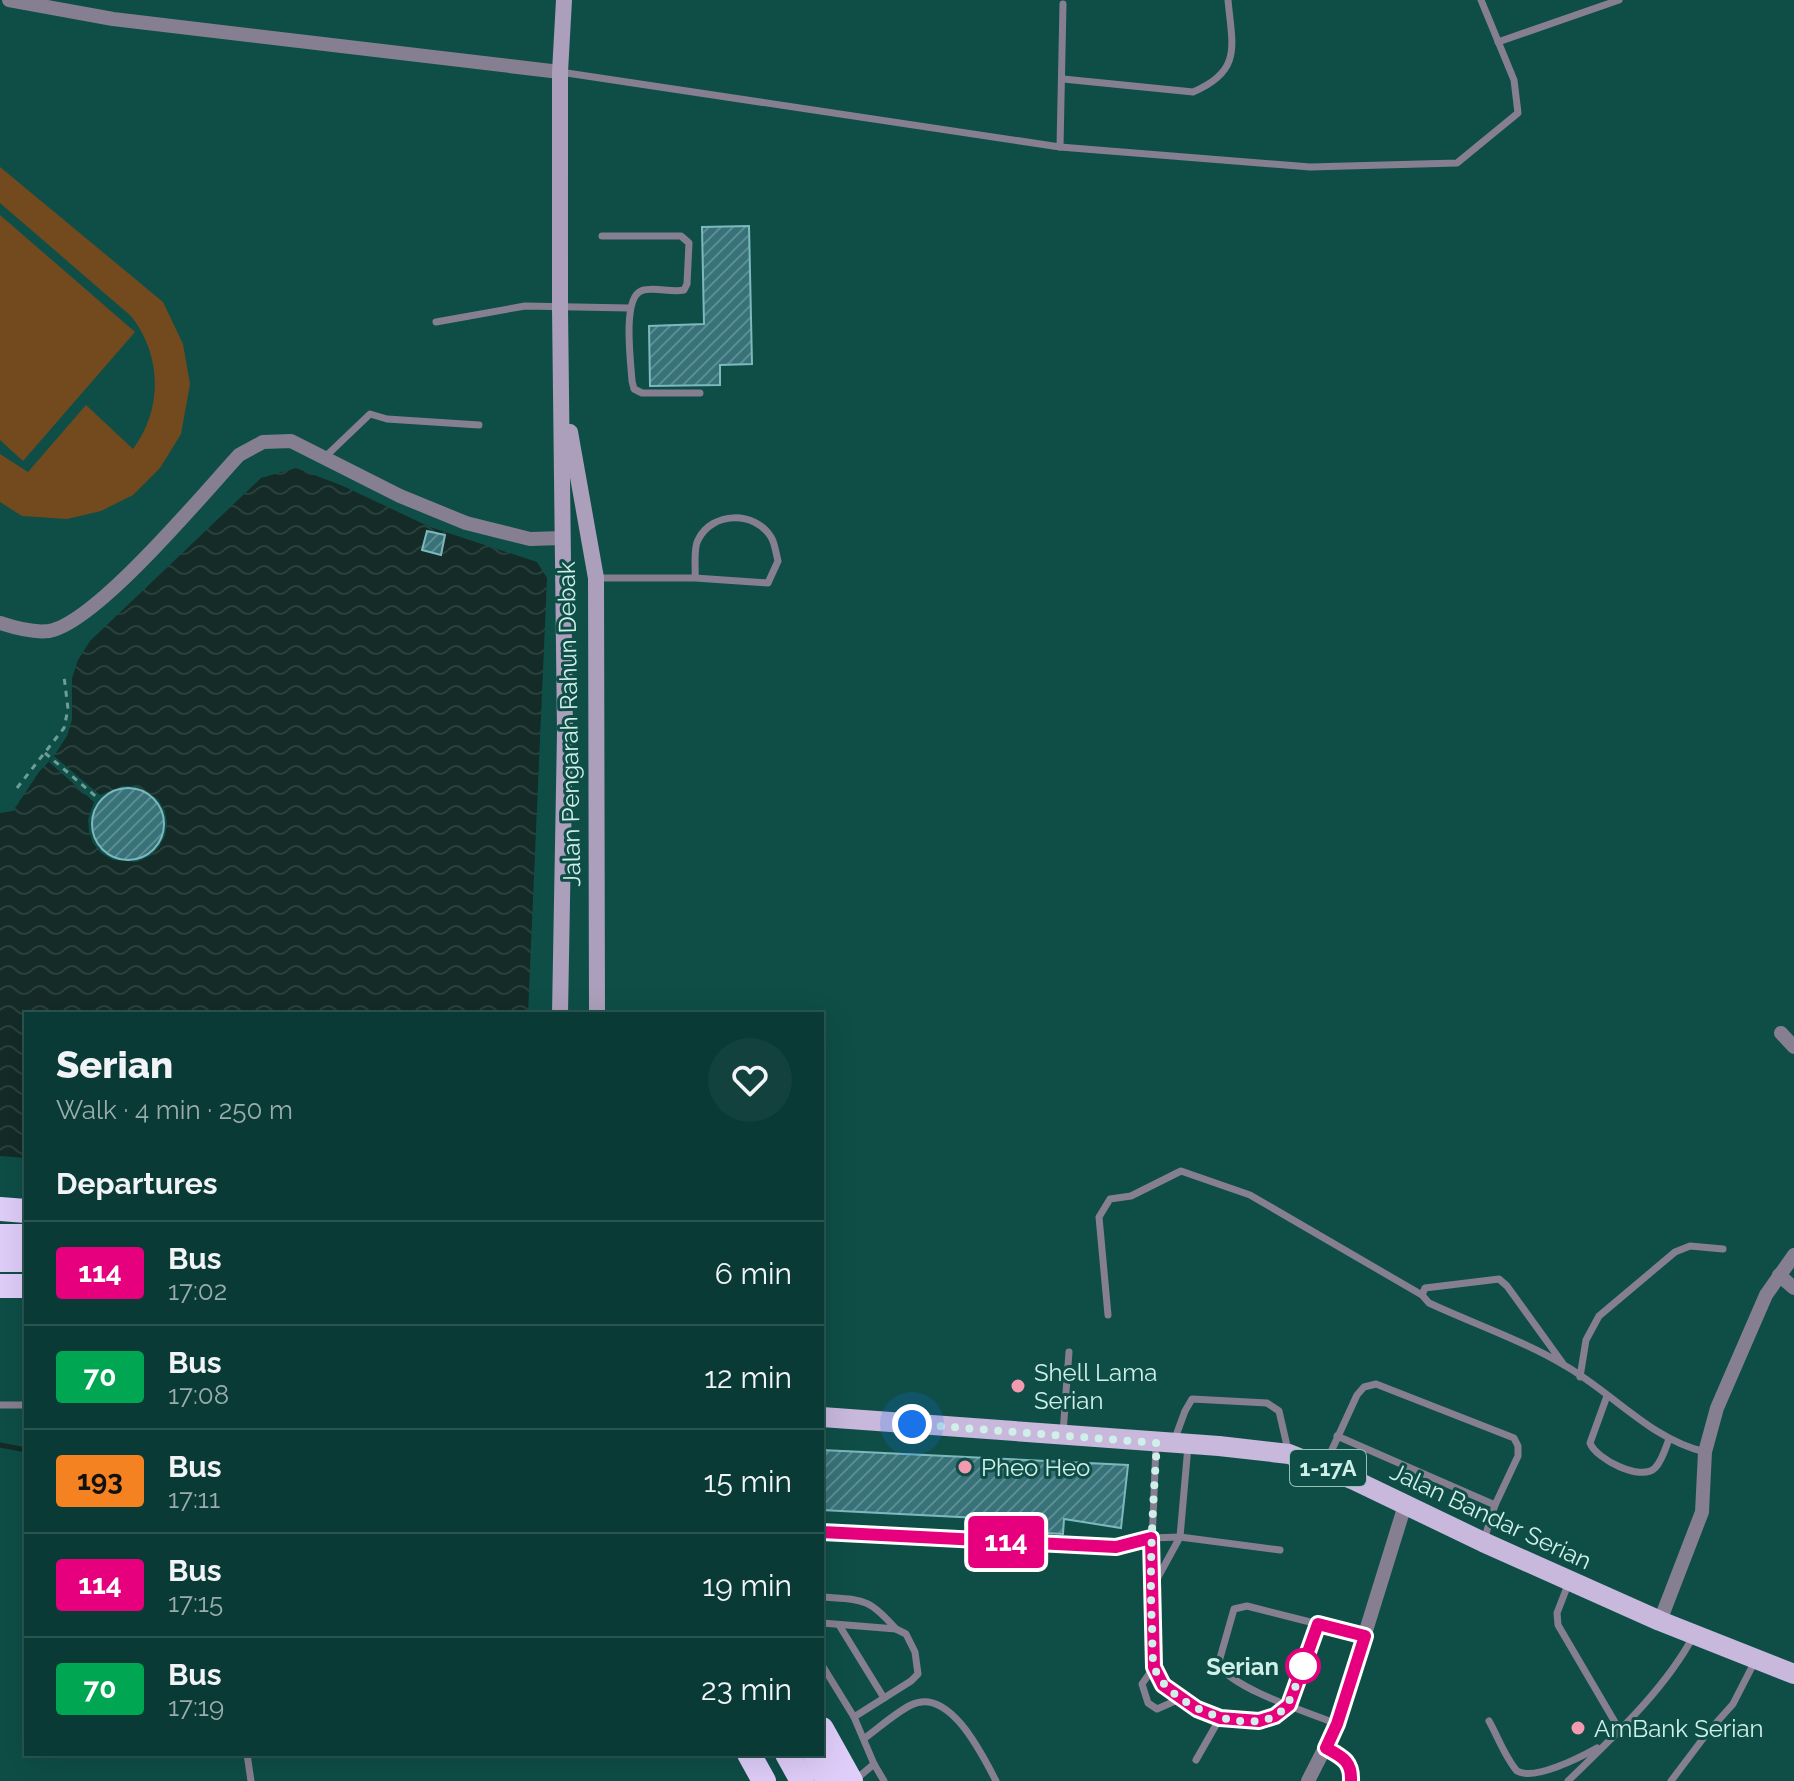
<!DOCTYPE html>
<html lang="en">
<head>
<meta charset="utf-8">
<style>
	:root { --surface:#0a3a35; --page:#13413d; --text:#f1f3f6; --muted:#99adad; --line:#2a5450 }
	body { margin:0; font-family:Raleway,sans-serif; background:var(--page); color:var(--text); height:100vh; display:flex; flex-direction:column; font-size:30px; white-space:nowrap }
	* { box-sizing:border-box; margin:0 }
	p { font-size:26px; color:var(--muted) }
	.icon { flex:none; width:44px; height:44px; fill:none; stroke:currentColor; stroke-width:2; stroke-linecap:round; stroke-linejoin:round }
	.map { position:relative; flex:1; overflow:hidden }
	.side { position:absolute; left:24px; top:1012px; width:800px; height:744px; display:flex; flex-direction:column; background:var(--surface); border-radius:0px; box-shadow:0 8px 32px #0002,0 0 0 2px var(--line) }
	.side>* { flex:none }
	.badge { padding:0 16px; border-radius:6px; font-size:28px; line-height:52px }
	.you { position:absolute; width:40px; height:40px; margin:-20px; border:6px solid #fff; border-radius:50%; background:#1a73e8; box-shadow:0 0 0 12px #1a73e833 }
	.map>.badge { position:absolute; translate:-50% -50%; box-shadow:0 0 0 4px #fff }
	h2 { padding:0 32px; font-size:30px; line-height:72px }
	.round { display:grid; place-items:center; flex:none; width:84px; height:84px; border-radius:42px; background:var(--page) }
	.summary { display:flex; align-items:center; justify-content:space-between; height:136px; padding:0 32px }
	h1 { font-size:38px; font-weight:800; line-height:60px }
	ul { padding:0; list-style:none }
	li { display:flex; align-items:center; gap:24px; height:104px; padding:0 32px; border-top:2px solid var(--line) }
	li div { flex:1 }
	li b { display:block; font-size:30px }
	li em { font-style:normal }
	li .badge { min-width:88px; font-weight:700; text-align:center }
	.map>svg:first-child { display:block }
	.grass { fill:#73491e }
	.water { fill:url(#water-waves) }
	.pier { fill:#0e4e47 }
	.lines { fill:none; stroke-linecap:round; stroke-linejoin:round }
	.stream { stroke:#142b28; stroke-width:5 }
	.building { fill:url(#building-hatch); stroke:#7cb8be; stroke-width:2 }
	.path { stroke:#6d9d96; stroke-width:3; stroke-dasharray:6 6; stroke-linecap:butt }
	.lane { stroke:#867f91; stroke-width:7 }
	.street { stroke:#867f91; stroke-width:14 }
	.secondary { stroke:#ab9fbb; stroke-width:16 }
	.primary { stroke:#c7b8dc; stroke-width:20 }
	.highway { stroke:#e0cefa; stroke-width:24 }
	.line-casing { stroke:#fff; stroke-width:18 }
	.line { stroke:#e6007e; stroke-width:12 }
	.walk { stroke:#d1efe9; stroke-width:8; stroke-dasharray:0 14.4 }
	.poi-dot { fill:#f29aaf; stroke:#0e4e47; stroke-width:3 }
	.stop-dot { fill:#fff; stroke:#e6007e; stroke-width:4 }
	.labels { text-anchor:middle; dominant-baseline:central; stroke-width:6; stroke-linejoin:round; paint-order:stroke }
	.shield { fill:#0e4e47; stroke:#96bfb8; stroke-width:2 }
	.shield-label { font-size:22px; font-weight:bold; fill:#d1efe9 }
	.street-label { font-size:24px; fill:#d1efe9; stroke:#0e4e47 }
	.poi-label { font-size:24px; fill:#d1efe9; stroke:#0e4e47; text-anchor:start }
	.stop-label { font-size:24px; font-weight:bold; fill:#d1efe9; stroke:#0e4e47; text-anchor:end }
</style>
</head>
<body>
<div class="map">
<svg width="1794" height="1781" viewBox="0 0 1794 1781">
	<defs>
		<pattern id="water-waves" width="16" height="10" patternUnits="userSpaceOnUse" patternTransform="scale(2)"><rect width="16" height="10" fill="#142b28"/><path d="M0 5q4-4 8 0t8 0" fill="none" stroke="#2a403d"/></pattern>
		<pattern id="building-hatch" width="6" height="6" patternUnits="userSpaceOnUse" patternTransform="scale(2)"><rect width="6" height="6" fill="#377278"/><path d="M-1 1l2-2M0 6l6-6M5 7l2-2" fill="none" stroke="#5c8d92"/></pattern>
	</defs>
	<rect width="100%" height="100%" fill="#0e4e47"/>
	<g class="grass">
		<path d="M 0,167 L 163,302 L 183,344 L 190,384 L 181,434 L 160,468 L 133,495 L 101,511 L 67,519 L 22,516 L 0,502 L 0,454 L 28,472 L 86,405 L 133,449 C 163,409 162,355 131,316 L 0,203 Z"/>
		<polygon points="0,215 135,332 23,461 0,440"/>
	</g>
	<polygon class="water" points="296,468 343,486 430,527 537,562 547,578 528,1014 26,1014 26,1158 0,1156 0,813 13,811 39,772 54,756 67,736 72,720 72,678 78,660 90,641 261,478"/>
	<polygon class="pier" points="54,756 100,795 122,786 137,786 158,799 165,811 167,823 165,836 159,847 150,856 137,862 113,860 101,853 93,843 89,831 88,819 94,802 49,762"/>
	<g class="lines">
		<polyline class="stream" points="0,1445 26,1450"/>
	</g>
	<g class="building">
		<polygon points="749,226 752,364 720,365 720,385 650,386 649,326 704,324 702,227"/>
		<polygon points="427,531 445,535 441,555 422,550"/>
		<circle cx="128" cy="824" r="36"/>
		<polygon points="822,1450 1128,1465 1121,1528 1064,1519 1063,1534 997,1530 998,1519 822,1510"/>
	</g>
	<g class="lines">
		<g class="path">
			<polyline points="45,753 100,800"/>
			<polyline points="17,788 64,728 68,709 64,676"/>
		</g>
		<g class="lane">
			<polyline points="1498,42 1619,0"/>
			<polyline points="560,72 1060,147 1310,167 1457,163 1518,113 1514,80 1481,0"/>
			<path d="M 1063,79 L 1193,92 C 1243,71 1232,45 1228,0"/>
			<polyline points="1060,147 1063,4"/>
			<path d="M 602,236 L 681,236 L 689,243 L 687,284 L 684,290 C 671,293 653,286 641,291 C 622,299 631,363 632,381 L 634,389 L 642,393 L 700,393"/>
			<polyline points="436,322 525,306 629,308"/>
			<polyline points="325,457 370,414 387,419 479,425"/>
			<path d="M 598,578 L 695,578 L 768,583 L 778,561 C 776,554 775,543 771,537 C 755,511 712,511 698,540 C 693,549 696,567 695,578"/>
			<polyline points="1108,1315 1099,1217 1110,1199 1131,1196 1181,1171 1250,1195 1422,1295"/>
			<path d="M 1564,1365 L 1507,1286 L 1499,1279 L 1425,1288 L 1422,1295 L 1429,1303 C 1472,1323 1524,1341 1564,1365 C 1612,1392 1650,1439 1705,1452"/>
			<polyline points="1580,1377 1586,1340 1599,1316 1675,1252 1690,1246 1723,1249"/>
			<path d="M 1607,1396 L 1590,1443 C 1596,1459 1641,1482 1655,1468 C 1662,1461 1666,1447 1669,1439"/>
			<polyline points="0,1405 26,1405"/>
			<polyline points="1063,1433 1069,1352"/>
			<polyline points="1337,1436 1495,1505"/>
			<polyline points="1174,1441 1185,1411 1192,1399 1267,1403 1279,1411 1288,1450"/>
			<polyline points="1156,1445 1150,1592 1154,1667 1163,1685 1197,1709 1220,1718 1259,1721 1275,1716 1289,1705 1318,1624 1363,1636"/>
			<polyline points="1324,1467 1357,1395 1364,1387 1376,1384 1514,1438 1518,1446 1518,1456 1495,1505 1484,1540"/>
			<polyline points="822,1532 1116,1547 1151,1538 1180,1537 1280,1550"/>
			<polyline points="1569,1582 1557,1613 1558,1625 1619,1729"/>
			<polyline points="1151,1590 1180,1537 1188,1446"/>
			<path d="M 822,1597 C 863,1600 868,1597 896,1629"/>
			<polyline points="822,1623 896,1629 906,1634 915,1652 918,1674 911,1681 854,1717"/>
			<path d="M 1318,1624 L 1247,1606 L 1234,1609 L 1218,1665 C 1238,1691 1305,1711 1337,1724"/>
			<polyline points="839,1625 884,1698"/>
			<polyline points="822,1665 854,1717 874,1764 884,1781"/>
			<polyline points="1154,1667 1142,1684 1148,1703 1157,1709 1182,1698"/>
			<path d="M 1489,1721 C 1498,1737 1505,1757 1517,1771 C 1534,1781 1579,1758 1597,1748"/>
			<path d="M 865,1738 C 880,1727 895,1713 911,1705 C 949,1686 982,1754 996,1781"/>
			<path d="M 1326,1748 C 1342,1757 1352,1761 1351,1781"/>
			<polyline points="247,1754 251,1781"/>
			<polyline points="1196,1760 1220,1718"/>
			<polyline points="854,1781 874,1764"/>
			<path d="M 1568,1781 C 1613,1737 1664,1691 1694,1635"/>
			<polyline points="1671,1781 1708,1732 1733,1704 1755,1661"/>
		</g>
		<g class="street">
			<polyline points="9,0 113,19 560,72"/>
			<path d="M 0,623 C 15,628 33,633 49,631 C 96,623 203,494 239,455 L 263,442 L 291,441 L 400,496 L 466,523 L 530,539 L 563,538"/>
			<polyline points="1781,1033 1794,1047"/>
			<polyline points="1779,1275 1794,1288"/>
			<polyline points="1660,1621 1702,1512 1705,1452 1717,1408 1766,1295 1794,1255"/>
			<polyline points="1308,1781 1337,1724 1405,1505"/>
		</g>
		<g class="secondary">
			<polyline points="570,432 596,578 597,1014"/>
			<polyline points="560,1014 565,732 560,308 560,72 564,0"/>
		</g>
		<polyline class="primary" points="822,1417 1219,1446 1289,1454 1354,1480 1483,1542 1660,1621 1794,1674"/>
		<g class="highway">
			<polyline points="0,1209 26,1211"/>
			<polyline points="0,1236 26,1236"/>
			<polyline points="0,1260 26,1260"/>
			<polyline points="0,1286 26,1286"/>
			<polyline points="822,1729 851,1781"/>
			<polyline points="749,1754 764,1781"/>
			<polyline points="787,1754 802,1781"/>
			<polyline points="814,1754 828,1781"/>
		</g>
	</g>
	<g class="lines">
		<defs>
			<path id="line" d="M 822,1532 L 1116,1547 L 1151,1538 L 1154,1667 L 1163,1685 L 1197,1709 L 1220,1718 L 1259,1721 L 1275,1716 L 1289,1705 L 1318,1624 L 1365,1636 L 1337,1724 L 1326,1748 C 1342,1757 1352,1761 1351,1781"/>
		</defs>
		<use href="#line" class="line-casing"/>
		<use href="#line" class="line"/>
		<path class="walk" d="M 912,1424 L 1157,1443 C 1153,1504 1149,1565 1152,1627 C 1153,1640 1151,1657 1155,1669 C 1165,1697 1212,1719 1240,1721 C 1288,1725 1290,1700 1304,1663 L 1303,1666"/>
	</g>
	<g class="poi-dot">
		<circle cx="1018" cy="1386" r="8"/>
		<circle cx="965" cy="1467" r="8"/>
		<circle cx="1578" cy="1728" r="8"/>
	</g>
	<circle class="stop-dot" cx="1303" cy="1666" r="16"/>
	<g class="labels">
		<rect class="shield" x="1290" y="1450" width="76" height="36" rx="6"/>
		<g class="shield-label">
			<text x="1328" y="1468">1-17A</text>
		</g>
		<g class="street-label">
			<text transform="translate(569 724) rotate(-91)">Jalan Pengarah Rahun Debak</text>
			<text transform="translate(1491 1516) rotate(25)">Jalan Bandar Serian</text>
		</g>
		<g class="poi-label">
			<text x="1034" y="1372">Shell Lama<tspan x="1034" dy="28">Serian</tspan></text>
			<text x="981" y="1467">Pheo Heo</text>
			<text x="1594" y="1728">AmBank Serian</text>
		</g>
		<g class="stop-label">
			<text x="1279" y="1666">Serian</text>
		</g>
	</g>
</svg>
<div class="you" style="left:912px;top:1424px"></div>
<b class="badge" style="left:1006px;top:1542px;background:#e6007e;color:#fff">114</b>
<section class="side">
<div class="summary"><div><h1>Serian</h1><p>Walk · 4 min · 250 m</p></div><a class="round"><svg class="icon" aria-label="heart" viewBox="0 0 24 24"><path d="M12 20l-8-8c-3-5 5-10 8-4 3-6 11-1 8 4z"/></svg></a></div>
<h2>Departures</h2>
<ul>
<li><span class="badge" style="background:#e6007e;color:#fff">114</span><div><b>Bus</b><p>17:02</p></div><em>6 min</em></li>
<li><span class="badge" style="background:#00a651;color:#fff">70</span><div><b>Bus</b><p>17:08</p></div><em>12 min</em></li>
<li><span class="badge" style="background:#f58220;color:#111">193</span><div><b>Bus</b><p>17:11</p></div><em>15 min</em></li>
<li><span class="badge" style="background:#e6007e;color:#fff">114</span><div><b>Bus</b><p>17:15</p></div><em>19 min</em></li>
<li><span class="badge" style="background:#00a651;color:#fff">70</span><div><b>Bus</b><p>17:19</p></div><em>23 min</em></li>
</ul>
</section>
</div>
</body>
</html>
